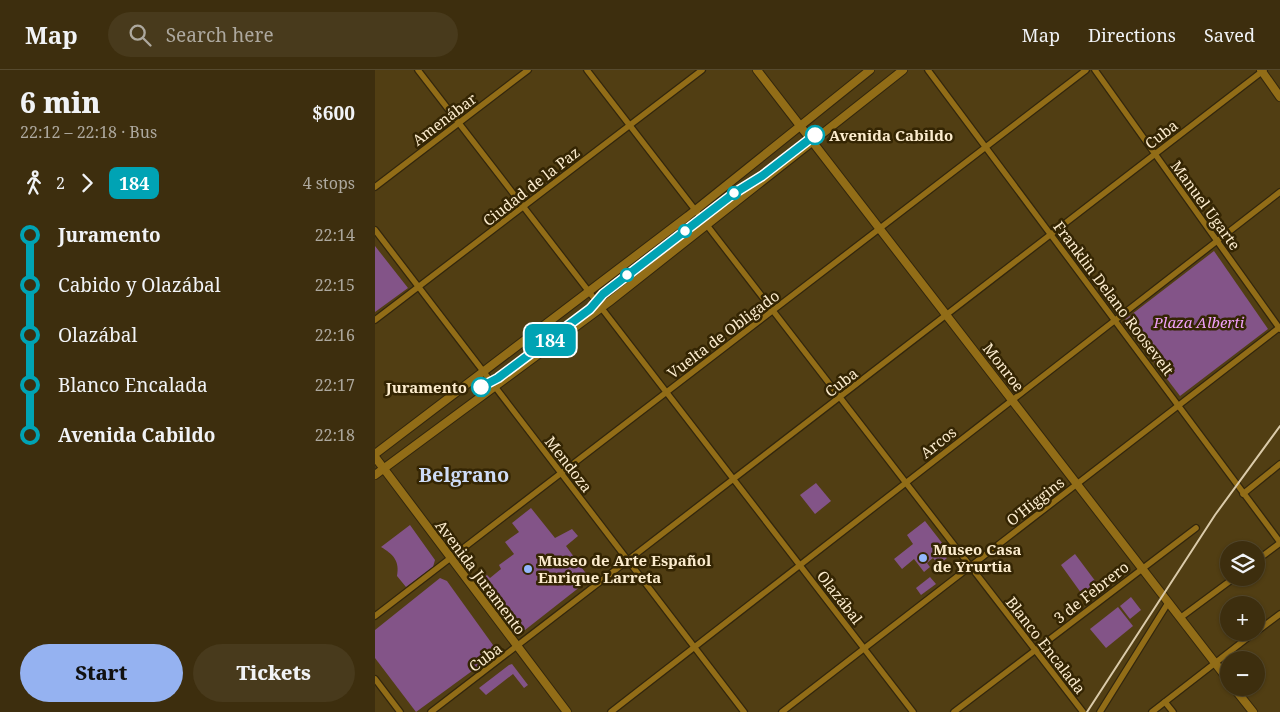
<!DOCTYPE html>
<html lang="en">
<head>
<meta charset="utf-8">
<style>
	:root { --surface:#3d2e0e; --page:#483a1c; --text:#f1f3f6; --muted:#ada89e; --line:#564a2e; --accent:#95b2f1 }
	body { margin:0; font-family:"Noto Serif",serif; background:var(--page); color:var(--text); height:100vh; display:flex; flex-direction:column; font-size:19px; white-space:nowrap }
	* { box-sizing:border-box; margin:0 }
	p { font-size:16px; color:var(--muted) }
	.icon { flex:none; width:28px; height:28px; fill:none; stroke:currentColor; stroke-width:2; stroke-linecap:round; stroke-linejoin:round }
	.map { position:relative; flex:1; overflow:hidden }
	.panel { display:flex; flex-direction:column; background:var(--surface); width:375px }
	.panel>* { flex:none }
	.badge { padding:0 10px; border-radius:8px; font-size:18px; line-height:32px }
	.tools { position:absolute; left:845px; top:471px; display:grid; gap:10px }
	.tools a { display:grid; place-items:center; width:45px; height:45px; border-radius:50%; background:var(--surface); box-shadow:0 1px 4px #0004,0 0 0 1px var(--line); font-size:25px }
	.map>.badge { position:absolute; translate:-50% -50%; box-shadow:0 0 0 2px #fff }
	.legs { display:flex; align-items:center; gap:8px; height:55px; padding:0 20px; font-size:16px }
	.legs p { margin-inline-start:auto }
	.overview { display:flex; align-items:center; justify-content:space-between; height:85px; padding:0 20px }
	h1 { font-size:28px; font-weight:800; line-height:38px }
	.button { display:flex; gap:10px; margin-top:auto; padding:10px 20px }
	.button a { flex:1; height:58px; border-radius:30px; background:var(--accent); color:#111; font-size:20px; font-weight:800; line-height:58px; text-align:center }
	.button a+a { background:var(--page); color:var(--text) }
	ul { padding:0 20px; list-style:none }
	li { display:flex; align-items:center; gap:18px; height:50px; font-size:19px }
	li i { display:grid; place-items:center; width:8px; height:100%; margin:0 6px; background:currentColor }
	li i::after { content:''; width:12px; height:12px; margin:-6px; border:4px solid; border-radius:50%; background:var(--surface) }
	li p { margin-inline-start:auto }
	li:first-child i { background:linear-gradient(#0000 50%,currentColor 0) }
	li:last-child i { background:linear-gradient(currentColor 50%,#0000 0) }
	header { display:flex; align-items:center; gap:30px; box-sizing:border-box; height:70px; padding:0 25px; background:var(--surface); border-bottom:1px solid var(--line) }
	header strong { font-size:24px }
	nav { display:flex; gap:28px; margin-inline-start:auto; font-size:18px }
	.search { width:350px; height:45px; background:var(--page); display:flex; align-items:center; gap:12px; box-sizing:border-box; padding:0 18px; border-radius:28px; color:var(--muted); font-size:19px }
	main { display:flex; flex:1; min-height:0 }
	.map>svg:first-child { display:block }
	.green { fill:#835488 }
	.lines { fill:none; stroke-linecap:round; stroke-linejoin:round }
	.street-casing { stroke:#32260d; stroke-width:8 }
	.secondary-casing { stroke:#32260d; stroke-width:10 }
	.street { stroke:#926d17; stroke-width:5.5 }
	.secondary { stroke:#926d17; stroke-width:8 }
	.rail { stroke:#dbcbaa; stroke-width:2 }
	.line-1-casing { stroke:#fff; stroke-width:11 }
	.line-1 { stroke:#00a3b4; stroke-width:8 }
	.stop-1-dot { fill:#fff; stroke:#00a3b4; stroke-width:2.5 }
	.poi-dot { fill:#93b7fd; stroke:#342503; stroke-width:2 }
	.labels { text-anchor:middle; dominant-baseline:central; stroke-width:5; stroke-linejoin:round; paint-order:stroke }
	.street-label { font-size:15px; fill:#fcecce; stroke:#342503 }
	.stop-label { font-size:15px; font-weight:bold; fill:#fcecce; stroke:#342503; text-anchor:start }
	.park-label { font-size:15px; font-style:italic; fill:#f0a0f8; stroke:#342503 }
	.poi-label { font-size:15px; font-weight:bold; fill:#fcecce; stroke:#342503; text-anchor:start }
	.district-label { font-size:20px; font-weight:bold; fill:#cedcf7; stroke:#342503 }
</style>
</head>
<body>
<header>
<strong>Map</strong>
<div class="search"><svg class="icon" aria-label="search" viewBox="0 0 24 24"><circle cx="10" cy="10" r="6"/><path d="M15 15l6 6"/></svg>Search here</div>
<nav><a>Map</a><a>Directions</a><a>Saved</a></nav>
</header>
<main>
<section class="panel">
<div class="overview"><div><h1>6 min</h1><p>22:12 – 22:18 · Bus</p></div><b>$600</b></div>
<div class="legs"><svg class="icon" aria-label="walk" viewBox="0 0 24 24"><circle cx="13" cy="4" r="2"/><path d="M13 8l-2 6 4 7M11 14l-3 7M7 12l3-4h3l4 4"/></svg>2<svg class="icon" aria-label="forward" viewBox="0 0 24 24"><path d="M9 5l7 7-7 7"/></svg><b class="badge" style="background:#00a3b4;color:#fff">184</b><p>4 stops</p></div>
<ul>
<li><i style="color:#00a3b4"></i><b>Juramento</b><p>22:14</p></li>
<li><i style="color:#00a3b4"></i><span>Cabido y Olazábal</span><p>22:15</p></li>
<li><i style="color:#00a3b4"></i><span>Olazábal</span><p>22:16</p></li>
<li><i style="color:#00a3b4"></i><span>Blanco Encalada</span><p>22:17</p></li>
<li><i style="color:#00a3b4"></i><b>Avenida Cabildo</b><p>22:18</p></li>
</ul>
<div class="button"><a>Start</a><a>Tickets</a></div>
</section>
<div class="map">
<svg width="905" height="642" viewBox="0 0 905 642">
	<rect width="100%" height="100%" fill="#513e13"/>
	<g class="green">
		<polygon points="0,176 33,218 0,242"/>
		<polygon points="839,181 893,259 805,326 748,251"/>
		<polygon points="441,413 456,431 440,444 425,425"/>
		<polygon points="156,438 180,468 197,459 203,466 191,476 215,509 150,560 145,560 107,509 112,505 115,508 126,499 124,495 139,484 130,472 144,462 137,453"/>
		<polygon points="550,451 571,478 567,482 572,488 564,495 558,488 552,493 555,497 549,502 539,489 527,499 519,489 538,474 532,465"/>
		<path d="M 35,455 L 60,490 L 58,497 L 31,517 L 22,506 C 25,491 18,484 6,477 Z"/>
		<polygon points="700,484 724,516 709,527 686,495"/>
		<polygon points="555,507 561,514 546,525 541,518"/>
		<polygon points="65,508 72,511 123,582 41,642 0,588 0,560"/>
		<polygon points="756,527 766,540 755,549 745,536"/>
		<polygon points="743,537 758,556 731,578 715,559"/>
		<polygon points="137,594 153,615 149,618 138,604 111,625 104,618 134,595"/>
	</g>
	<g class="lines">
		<defs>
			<g id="street">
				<polyline points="43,0 538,642"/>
				<polyline points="212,0 708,642"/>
				<polyline points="553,0 905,472"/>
				<polyline points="720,0 905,259"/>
				<polyline points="0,117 153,0"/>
				<polyline points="0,160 369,642"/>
				<polyline points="0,250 327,0"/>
				<polyline points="868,424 905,394"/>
				<polyline points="881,491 905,473"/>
				<polyline points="0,546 711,0"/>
				<polyline points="805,548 859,508"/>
				<polyline points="881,562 905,544"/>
				<polyline points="0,609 25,642"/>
				<polyline points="790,632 798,642"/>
				<polyline points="56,642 889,0"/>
				<polyline points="236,642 905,122"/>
				<polyline points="407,642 905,257"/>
				<polyline points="579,642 821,458"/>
				<polyline points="725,642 793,533"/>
				<polyline points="777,642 880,562"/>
			</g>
			<g id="secondary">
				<polyline points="382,0 854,611"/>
				<polyline points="886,0 905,27"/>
				<polyline points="0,384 313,146 495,0"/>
				<polyline points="0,387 192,642"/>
				<polyline points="0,405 234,232 528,0"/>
				<polyline points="859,618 878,642"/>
			</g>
		</defs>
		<use href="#street" class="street-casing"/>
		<use href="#secondary" class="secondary-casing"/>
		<use href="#street" class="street"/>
		<use href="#secondary" class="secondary"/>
		<polyline class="rail" points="712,642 840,445 905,356"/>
	</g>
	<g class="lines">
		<defs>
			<polyline id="line-1" points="106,317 123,308 215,239 228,224 358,124 387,106 440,65"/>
		</defs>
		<use href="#line-1" class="line-1-casing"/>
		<use href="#line-1" class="line-1"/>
	</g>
	<g class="stop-1-dot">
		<circle cx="440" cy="65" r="9"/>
		<circle cx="359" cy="123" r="6"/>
		<circle cx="310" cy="161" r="6"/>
		<circle cx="252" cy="205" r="6"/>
		<circle cx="106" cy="317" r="9"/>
	</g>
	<g class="poi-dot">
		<circle cx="548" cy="488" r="5"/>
		<circle cx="153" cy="499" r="5"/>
	</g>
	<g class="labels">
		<g class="street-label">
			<text transform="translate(69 49) rotate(-37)">Amenábar</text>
			<text transform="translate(786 64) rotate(-38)">Cuba</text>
			<text transform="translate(156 116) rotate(-38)">Ciudad de la Paz</text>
			<text transform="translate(831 135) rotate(54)">Manuel Ugarte</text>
			<text transform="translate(739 228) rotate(53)">Franklin Delano Roosevelt</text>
			<text transform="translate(348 264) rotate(-37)">Vuelta de Obligado</text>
			<text transform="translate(629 297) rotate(52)">Monroe</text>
			<text transform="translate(466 312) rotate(-38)">Cuba</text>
			<text transform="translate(563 372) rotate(-38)">Arcos</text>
			<text transform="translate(194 394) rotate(52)">Mendoza</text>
			<text transform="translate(660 431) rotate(-38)">O'Higgins</text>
			<text transform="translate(106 507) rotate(53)">Avenida Juramento</text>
			<text transform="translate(716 522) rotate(-38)">3 de Febrero</text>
			<text transform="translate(465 527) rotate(52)">Olazábal</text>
			<text transform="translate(671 575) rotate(52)">Blanco Encalada</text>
			<text transform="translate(110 587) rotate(-37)">Cuba</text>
		</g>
		<g class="stop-label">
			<text x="454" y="65">Avenida Cabildo</text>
			<text x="92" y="317" text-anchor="end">Juramento</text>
		</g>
		<g class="park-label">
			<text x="824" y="252">Plaza Alberti</text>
		</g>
		<g class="poi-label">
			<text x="558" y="479">Museo Casa<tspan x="558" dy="17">de Yrurtia</tspan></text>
			<text x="163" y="490">Museo de Arte Español<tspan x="163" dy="17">Enrique Larreta</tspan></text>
		</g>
		<g class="district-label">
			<text x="89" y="404">Belgrano</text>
		</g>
	</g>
</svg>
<div class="tools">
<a><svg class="icon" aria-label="layers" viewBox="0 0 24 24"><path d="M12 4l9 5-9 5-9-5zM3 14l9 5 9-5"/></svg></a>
<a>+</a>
<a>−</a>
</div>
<b class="badge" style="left:175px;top:270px;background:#00a3b4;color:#fff">184</b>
</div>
</main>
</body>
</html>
